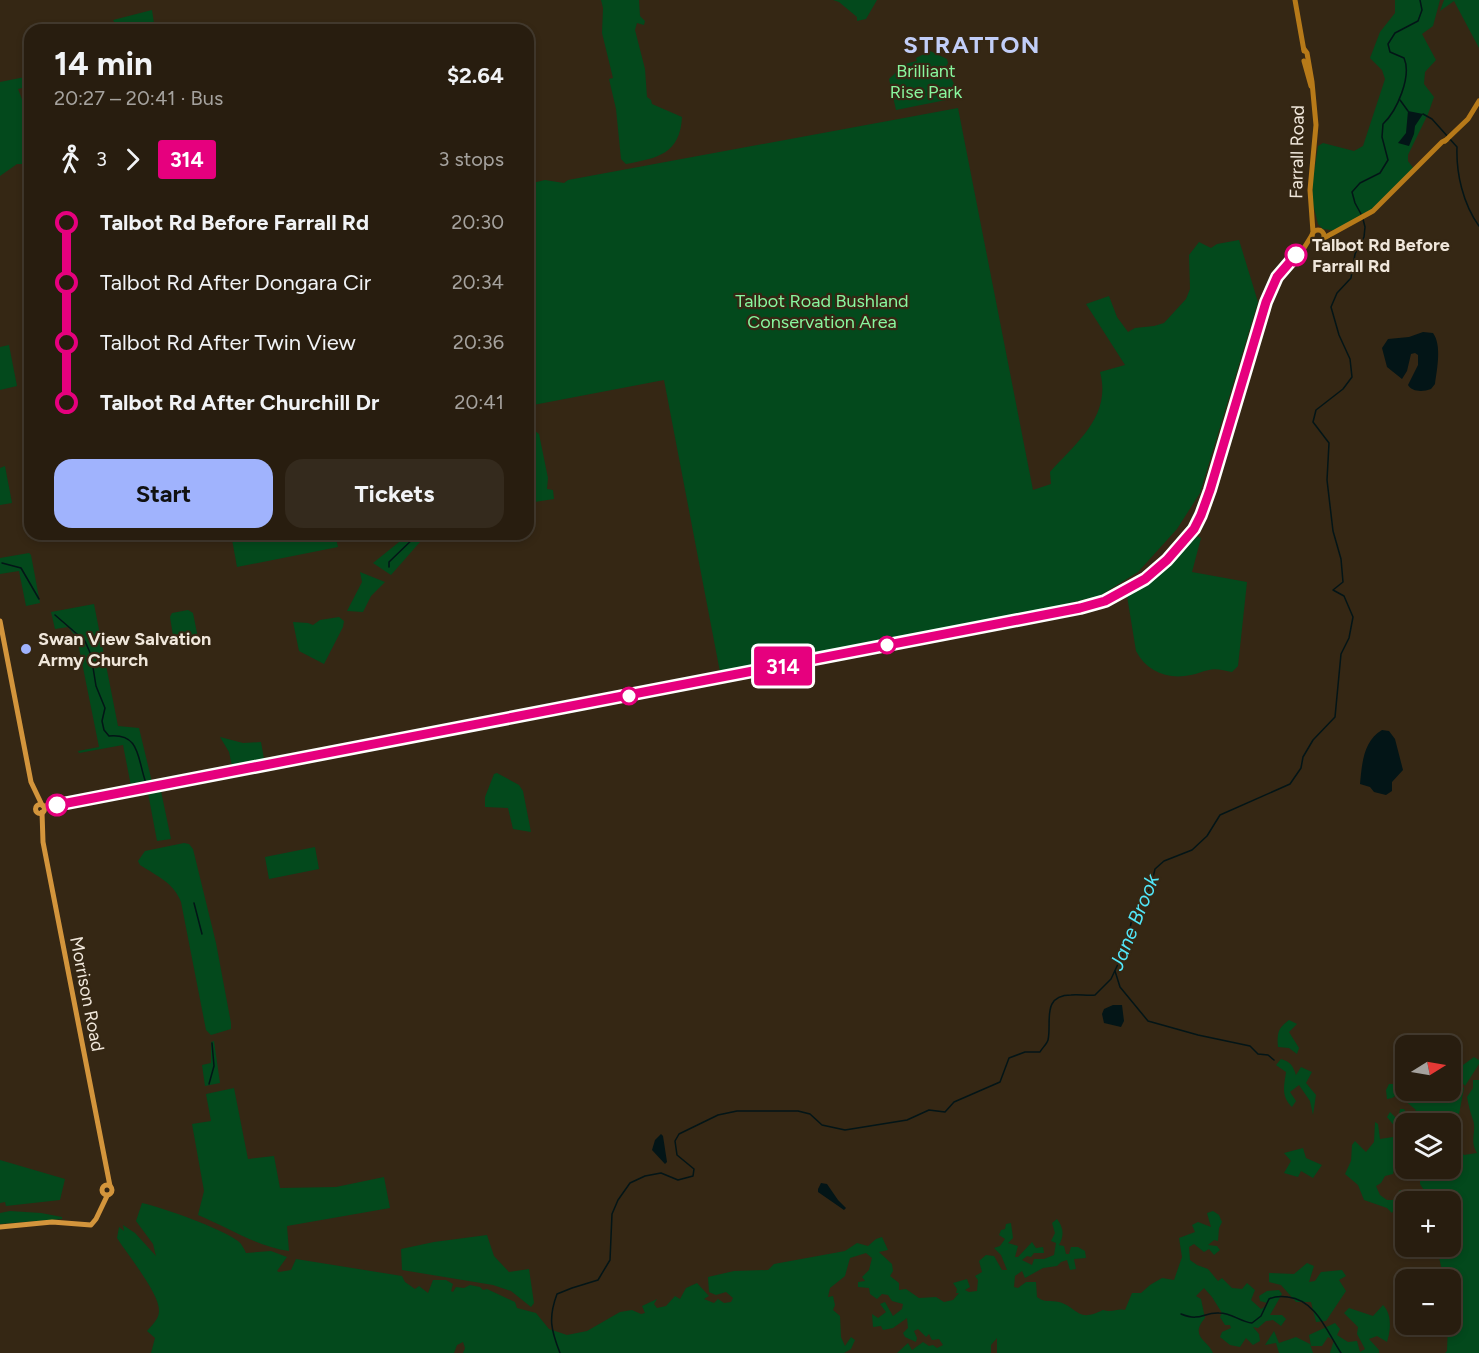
<!DOCTYPE html>
<html lang="en">
<head>
<meta charset="utf-8">
<style>
	:root { --surface:#281d0f; --page:#342a1d; --text:#f1f3f6; --muted:#a5a29e; --line:#443b2f; --accent:#a0b3fd }
	body { margin:0; font-family:Figtree,sans-serif; background:var(--page); color:var(--text); height:100vh; display:flex; flex-direction:column; font-size:22px; white-space:nowrap }
	* { box-sizing:border-box; margin:0 }
	p { font-size:20px; color:var(--muted) }
	.icon { flex:none; width:33px; height:33px; fill:none; stroke:currentColor; stroke-width:2; stroke-linecap:round; stroke-linejoin:round }
	.map { position:relative; flex:1; overflow:hidden }
	.sheet { position:absolute; left:24px; top:24px; width:510px; height:516px; display:flex; flex-direction:column; background:var(--surface); border-radius:18px; box-shadow:0 3px 9px #0003,0 0 0 2px var(--line) }
	.sheet>* { flex:none }
	.badge { padding:0 12px; border-radius:4px; font-size:21px; line-height:39px }
	.needle { width:39px; rotate:79deg }
	.tools { position:absolute; left:1395px; top:1035px; display:grid; gap:12px }
	.tools a { display:grid; place-items:center; width:66px; height:66px; border-radius:12px; background:var(--surface); box-shadow:0 3px 9px #0003,0 0 0 2px var(--line); font-size:30px }
	.map>.badge { position:absolute; translate:-50% -50%; box-shadow:0 0 0 3px #fff }
	.legs { display:flex; align-items:center; gap:9px; height:66px; padding:0 30px; font-size:20px }
	.legs p { margin-inline-start:auto }
	.headline { display:flex; align-items:center; justify-content:space-between; height:102px; padding:0 30px }
	h1 { font-size:33px; font-weight:700; line-height:45px }
	.primary-button { display:flex; gap:12px; margin-top:auto; padding:12px 30px }
	.primary-button a { flex:1; height:69px; border-radius:18px; background:var(--accent); color:#111; font-size:24px; font-weight:700; line-height:69px; text-align:center }
	.primary-button a+a { background:var(--page); color:var(--text) }
	ul { padding:0 30px; list-style:none }
	li { display:flex; align-items:center; gap:21px; height:60px; font-size:22px }
	li i { display:grid; place-items:center; width:9px; height:100%; margin:0 8px; background:currentColor }
	li i::after { content:''; width:15px; height:15px; margin:-8px; border:4px solid; border-radius:50%; background:var(--surface) }
	li p { margin-inline-start:auto }
	li:first-child i { background:linear-gradient(#0000 50%,currentColor 0) }
	li:last-child i { background:linear-gradient(currentColor 50%,#0000 0) }
	.map>svg:first-child { display:block }
	.green { fill:#03491c }
	.water { fill:#031517 }
	.lines { fill:none; stroke-linecap:round; stroke-linejoin:round }
	.stream { stroke:#031517; stroke-width:1.5 }
	.secondary { stroke:#b77a19; stroke-width:5 }
	.primary { stroke:#d3953c; stroke-width:5 }
	.line-1-casing { stroke:#fff; stroke-width:14 }
	.line-1 { stroke:#e6007e; stroke-width:9 }
	.stop-1-dot { fill:#fff; stroke:#e6007e; stroke-width:3 }
	.poi-dot { fill:#a0b3fd; stroke:#352714; stroke-width:2 }
	.labels { text-anchor:middle; dominant-baseline:central; stroke-width:4.5; stroke-linejoin:round; paint-order:stroke }
	.park-label { font-size:18px; fill:#88f69e; stroke:#352714 }
	.street-label { font-size:18px; fill:#f0e7db; stroke:#352714 }
	.stop-label { font-size:18px; font-weight:bold; fill:#f0e7db; stroke:#352714; text-anchor:start }
	.poi-label { font-size:18px; font-weight:bold; fill:#f0e7db; stroke:#352714; text-anchor:start }
	.water-label { font-size:20px; font-style:italic; fill:#52e7f9; stroke:#352714 }
	.district-label { font-size:24px; font-weight:bold; letter-spacing:1.5px; fill:#c2cef8; stroke:#352714 }
</style>
</head>
<body>
<div class="map">
<svg width="1479" height="1353" viewBox="0 0 1479 1353">
	<rect width="100%" height="100%" fill="#352714"/>
	<g class="green">
		<path d="M 601,0 L 639,0 L 640,16 L 645,21 L 644,25 L 637,23 L 635,30 L 645,69 L 647,97 L 651,100 L 652,104 L 682,117 C 680,154 658,158 626,164 L 621,159 L 616,109 L 609,79 L 613,78 L 602,33 L 603,8 Z"/>
		<polygon points="833,0 877,0 866,19 857,21 857,17 839,2"/>
		<polygon points="1395,0 1440,0 1433,26 1422,34 1436,60 1425,72 1424,84 1434,97 1428,114 1408,155 1408,161 1414,169 1376,208 1339,231 1323,229 1318,224 1312,200 1313,179 1318,146 1323,143 1354,151 1363,146 1385,79 1382,70 1370,58 1380,32 1395,13"/>
		<polygon points="1444,0 1479,0 1479,48 1454,1 1440,11"/>
		<polygon points="152,10 155,30 119,30 113,20"/>
		<polygon points="930,51 947,59 948,63 946,67 954,84 956,98 896,110 889,79 905,64 917,61 916,58"/>
		<polygon points="30,76 30,86 18,89 27,112 30,130 30,170 23,164 17,164 0,176 0,82"/>
		<path d="M 958,108 L 1033,490 L 1051,484 L 1050,472 C 1076,443 1112,416 1100,372 L 1125,365 L 1086,304 L 1109,296 L 1117,317 L 1128,332 L 1135,328 L 1154,326 L 1164,323 L 1186,299 L 1190,289 L 1189,255 L 1199,242 L 1211,248 L 1217,244 L 1239,240 L 1258,302 L 1200,493 L 1177,529 L 1138,572 L 1101,595 L 1055,607 L 720,672 L 664,380 L 528,406 L 528,184 L 545,180 L 564,183 L 568,180 Z"/>
		<polygon points="9,345 17,386 0,390 0,347"/>
		<polygon points="535,431 539,434 548,478 547,489 553,490 554,499 528,503 528,433"/>
		<polygon points="5,466 12,503 0,505 0,468"/>
		<polygon points="231,534 335,534 338,547 237,567"/>
		<polygon points="409,534 427,534 391,575 373,563"/>
		<path d="M 1194,535 L 1201,538 L 1192,572 L 1247,582 L 1238,666 L 1232,672 C 1225,671 1216,668 1209,670 C 1203,671 1197,674 1191,675 C 1168,680 1147,672 1136,651 L 1127,596 L 1165,567 Z"/>
		<polygon points="29,553 31,555 40,603 26,606 19,571 0,574 0,558"/>
		<polygon points="360,572 385,582 371,596 363,612 347,611 362,582"/>
		<polygon points="94,604 118,726 139,728 152,782 131,786 123,745 79,753 78,751 99,747 77,638 68,627 55,629 51,612"/>
		<polygon points="188,610 193,613 198,638 194,643 179,646 174,642 170,617 172,613"/>
		<polygon points="339,617 344,621 343,627 324,664 299,651 293,622 308,623 313,625 320,620"/>
		<polygon points="220,737 243,743 261,742 264,759 232,766 229,752"/>
		<polygon points="497,773 519,785 523,791 531,832 513,829 508,808 485,807 485,797 494,774"/>
		<polygon points="161,791 171,839 157,841 148,793"/>
		<path d="M 184,843 L 189,844 L 193,849 L 216,943 L 231,1023 L 231,1029 L 211,1035 L 206,1030 L 181,902 C 174,883 157,876 140,865 L 138,861 L 145,851 Z"/>
		<polygon points="315,847 319,869 269,879 265,857"/>
		<path d="M 1289,1020 L 1297,1024 L 1289,1032 L 1299,1048 L 1297,1054 L 1289,1048 L 1278,1047 C 1277,1033 1278,1028 1289,1020 Z"/>
		<polygon points="1449,1035 1454,1051 1452,1059 1463,1065 1474,1057 1479,1060 1479,1064 1465,1086 1460,1080 1457,1082 1464,1088 1459,1114 1453,1112 1449,1118 1458,1117 1462,1121 1453,1128 1458,1133 1451,1138 1450,1124 1406,1124 1405,1159 1395,1164 1393,1174 1385,1176 1381,1183 1376,1186 1380,1195 1387,1200 1393,1200 1400,1190 1407,1193 1399,1200 1392,1213 1387,1208 1364,1200 1358,1185 1345,1174 1351,1161 1352,1145 1355,1141 1366,1152 1374,1142 1375,1122 1378,1124 1380,1139 1393,1137 1396,1128 1387,1117 1390,1112 1398,1120 1400,1109 1404,1109 1409,1117 1416,1110 1403,1099 1406,1091 1450,1090 1450,1046 1419,1045 1433,1036 1442,1040"/>
		<polygon points="214,1041 220,1083 205,1086 202,1065 211,1063 211,1042"/>
		<path d="M 1397,1048 L 1405,1049 L 1405,1090 L 1392,1098 L 1387,1099 L 1386,1090 L 1389,1084 L 1400,1084 L 1402,1078 C 1396,1069 1394,1059 1397,1048 Z"/>
		<path d="M 1281,1059 C 1291,1062 1293,1066 1296,1075 L 1301,1067 L 1312,1072 L 1306,1083 L 1316,1095 L 1313,1115 L 1310,1101 L 1299,1085 L 1290,1092 L 1296,1101 L 1292,1107 C 1281,1096 1284,1087 1286,1072 L 1276,1065 Z"/>
		<path d="M 1473,1080 L 1479,1080 L 1479,1353 L 1445,1353 L 1447,1351 L 1448,1325 L 1450,1324 L 1451,1315 L 1458,1304 L 1451,1305 L 1450,1280 L 1444,1279 L 1438,1253 L 1439,1247 L 1450,1246 L 1450,1202 L 1431,1201 L 1420,1184 L 1420,1175 L 1431,1169 L 1437,1173 L 1437,1169 L 1450,1168 L 1452,1150 L 1461,1151 L 1464,1155 L 1477,1153 C 1469,1141 1477,1131 1473,1120 C 1470,1111 1469,1107 1467,1097 L 1473,1088 Z"/>
		<path d="M 234,1088 L 248,1159 L 274,1156 L 280,1188 L 336,1187 L 384,1177 L 390,1208 L 287,1226 L 289,1251 C 256,1246 229,1228 198,1215 L 204,1191 L 192,1124 L 211,1121 L 206,1094 Z"/>
		<polygon points="1303,1148 1306,1158 1322,1165 1313,1178 1301,1171 1298,1177 1284,1173 1291,1161 1284,1153"/>
		<polygon points="0,1160 65,1179 60,1200 6,1206 5,1202 0,1203"/>
		<path d="M 142,1203 C 164,1208 220,1228 238,1241 C 242,1244 244,1249 246,1253 L 271,1251 L 287,1257 L 277,1271 L 279,1272 L 291,1270 L 296,1259 L 402,1276 L 405,1282 L 415,1289 L 419,1286 L 428,1293 L 433,1280 L 446,1280 L 453,1284 L 451,1291 L 453,1292 L 456,1287 L 464,1288 L 470,1285 L 480,1287 L 483,1290 L 487,1289 L 515,1302 L 517,1308 L 536,1313 L 549,1329 L 567,1335 L 587,1331 L 620,1312 L 632,1310 L 641,1314 L 645,1313 L 642,1306 L 657,1299 L 654,1304 L 657,1308 L 666,1306 L 675,1296 L 680,1299 L 686,1288 L 697,1283 L 709,1296 L 704,1299 L 714,1303 L 718,1299 L 724,1303 L 731,1302 L 733,1298 L 726,1292 L 716,1295 L 709,1292 L 708,1277 L 734,1271 L 768,1270 L 774,1264 L 845,1251 L 857,1243 L 868,1246 L 876,1239 L 882,1237 L 888,1250 L 879,1252 L 892,1264 L 893,1271 L 890,1276 L 899,1283 L 899,1290 L 906,1289 L 919,1298 L 936,1297 L 944,1302 L 953,1300 L 959,1293 L 956,1293 L 957,1289 L 953,1283 L 967,1279 L 970,1287 L 965,1290 L 969,1292 L 977,1291 L 978,1280 L 975,1276 L 982,1272 L 979,1261 L 986,1255 L 994,1256 L 1002,1270 L 1007,1270 L 1001,1255 L 994,1248 L 1000,1246 L 1005,1239 L 999,1235 L 1001,1230 L 1005,1229 L 1006,1224 L 1011,1223 L 1013,1238 L 1008,1243 L 1018,1246 L 1015,1257 L 1018,1257 L 1032,1242 L 1036,1248 L 1043,1247 L 1044,1253 L 1034,1253 L 1031,1257 L 1027,1256 L 1022,1260 L 1032,1265 L 1034,1259 L 1044,1259 L 1054,1255 L 1056,1243 L 1051,1241 L 1055,1233 L 1052,1223 L 1057,1219 C 1064,1228 1064,1236 1059,1245 L 1064,1246 L 1066,1254 L 1069,1254 L 1071,1247 L 1078,1247 L 1085,1251 L 1086,1258 L 1074,1259 L 1076,1269 L 1070,1270 L 1067,1260 L 1061,1262 L 1057,1266 L 1043,1268 L 1025,1278 L 1022,1271 L 1015,1276 L 1014,1287 L 1018,1288 L 1026,1282 L 1036,1282 L 1037,1297 C 1044,1303 1051,1300 1059,1302 C 1079,1308 1077,1323 1103,1310 C 1113,1313 1117,1308 1125,1310 L 1132,1293 L 1141,1293 L 1150,1285 L 1162,1278 L 1174,1280 L 1182,1257 L 1179,1238 L 1195,1232 L 1192,1225 L 1198,1222 L 1211,1227 L 1207,1213 L 1213,1211 L 1219,1215 L 1222,1222 L 1219,1228 L 1218,1241 L 1214,1240 L 1208,1245 L 1217,1246 L 1220,1250 L 1214,1255 L 1209,1249 L 1204,1252 L 1194,1244 L 1189,1247 L 1190,1260 L 1197,1265 L 1208,1269 L 1218,1281 L 1222,1278 L 1232,1288 L 1242,1289 L 1247,1283 L 1255,1290 L 1251,1300 L 1261,1309 L 1266,1306 L 1267,1303 L 1260,1301 L 1259,1296 L 1267,1291 L 1279,1290 L 1282,1294 L 1270,1315 L 1282,1315 L 1286,1319 L 1281,1326 L 1273,1320 L 1266,1321 L 1258,1328 L 1253,1327 L 1259,1334 L 1260,1341 L 1253,1345 L 1246,1338 L 1240,1347 L 1230,1345 L 1220,1337 L 1222,1332 L 1231,1328 L 1230,1325 L 1225,1325 L 1220,1317 L 1222,1313 L 1212,1297 L 1204,1288 L 1196,1296 L 1201,1299 L 1205,1318 C 1189,1337 1208,1340 1213,1353 L 997,1353 L 997,1338 L 991,1345 L 991,1353 L 897,1353 L 908,1343 L 912,1350 L 923,1342 L 929,1346 L 933,1345 L 937,1348 L 943,1345 L 939,1339 L 932,1340 L 929,1334 L 926,1337 L 918,1329 L 914,1331 L 917,1338 L 916,1342 L 905,1337 L 903,1333 L 908,1328 L 907,1318 L 893,1328 L 883,1330 L 881,1326 L 873,1327 L 872,1314 L 878,1318 L 886,1312 L 880,1304 L 885,1302 L 893,1316 L 902,1309 L 903,1304 L 892,1301 L 888,1295 L 882,1294 L 877,1299 L 870,1294 L 869,1288 L 858,1287 L 858,1282 L 865,1281 L 862,1277 L 869,1270 L 872,1258 L 866,1253 L 850,1258 L 845,1276 L 830,1288 L 828,1297 L 833,1296 L 835,1305 L 833,1310 L 840,1316 L 841,1337 L 845,1346 L 851,1337 L 855,1340 L 851,1349 L 844,1353 L 463,1353 L 465,1348 L 463,1342 L 457,1345 L 454,1353 L 151,1353 L 155,1338 L 147,1331 C 152,1325 159,1319 159,1311 C 160,1294 127,1254 117,1238 L 119,1227 L 124,1231 L 123,1225 L 135,1233 L 156,1256 L 153,1244 L 136,1221 Z"/>
		<polygon points="10,1211 41,1213 62,1217 62,1219 0,1224 0,1213"/>
		<polygon points="487,1235 494,1256 509,1272 529,1269 534,1303 531,1307 511,1291 493,1285 402,1270 401,1249 434,1242"/>
		<polygon points="1307,1263 1314,1266 1309,1282 1315,1281 1321,1272 1342,1270 1346,1276 1339,1280 1346,1291 1326,1321 1316,1322 1311,1302 1296,1302 1281,1285 1269,1282 1269,1273 1294,1274"/>
		<path d="M 1383,1305 C 1392,1314 1391,1330 1387,1342 L 1377,1336 L 1369,1339 L 1379,1350 L 1379,1353 L 1330,1353 L 1334,1340 L 1328,1337 L 1322,1346 L 1311,1346 L 1309,1335 L 1335,1323 L 1340,1329 L 1337,1335 L 1348,1342 L 1357,1341 L 1360,1352 L 1365,1349 L 1357,1334 L 1358,1327 L 1344,1313 L 1349,1308 L 1373,1316 Z"/>
		<polygon points="1274,1331 1279,1343 1296,1337 1310,1344 1313,1353 1279,1353 1276,1343 1265,1345"/>
	</g>
	<g class="water">
		<polygon points="1408,111 1423,114 1415,126 1414,134 1409,146 1398,143 1406,133"/>
		<path d="M 1423,332 L 1433,333 C 1442,345 1437,369 1435,384 L 1431,389 C 1423,392 1412,392 1408,385 L 1418,365 L 1418,355 L 1415,353 L 1411,354 L 1407,371 L 1402,379 L 1387,367 L 1382,348 L 1388,339 L 1409,337 Z"/>
		<path d="M 1382,730 L 1389,731 L 1395,739 L 1403,770 L 1392,782 L 1392,791 L 1386,795 L 1374,792 L 1370,787 L 1360,784 C 1362,764 1363,741 1382,730 Z"/>
		<polygon points="1113,1005 1122,1005 1124,1021 1121,1027 1104,1023 1102,1014 1104,1009"/>
		<polygon points="661,1134 663,1136 667,1162 665,1164 652,1150 655,1140"/>
		<polygon points="821,1183 827,1184 838,1200 846,1208 844,1210 818,1192 818,1189"/>
	</g>
	<g class="lines">
		<g class="stream">
			<polyline points="1400,100 1408,111"/>
			<path d="M 1423,114 L 1432,119 L 1457,147 C 1456,173 1463,204 1479,226"/>
			<path d="M 1361,214 L 1355,203 L 1352,192 L 1360,183 L 1380,173 L 1388,160 L 1382,137 L 1383,124 C 1397,111 1412,76 1404,58 L 1390,52 L 1388,44 L 1395,33 L 1418,21 L 1422,10 L 1420,0"/>
			<polyline points="2,563 21,568 39,599"/>
			<polyline points="389,567 389,562 418,534"/>
			<path d="M 55,615 L 85,641 L 91,655 L 96,686 L 105,708 L 102,721 L 104,730 L 109,736 C 141,733 137,759 146,783"/>
			<polyline points="194,903 202,934"/>
			<polyline points="1115,971 1120,987 1148,1021 1198,1035 1250,1046 1258,1054 1268,1055 1274,1060"/>
			<polyline points="209,1084 214,1066 212,1043"/>
			<path d="M 1181,1314 C 1201,1322 1203,1312 1219,1313 C 1232,1313 1241,1322 1252,1323 L 1261,1316 L 1269,1299 C 1275,1296 1281,1296 1288,1297 C 1316,1300 1327,1332 1341,1353"/>
			<path d="M 560,1353 C 551,1330 548,1318 557,1294 L 572,1288 L 598,1280 L 610,1260 L 612,1214 L 618,1200 L 630,1183 L 645,1176 L 661,1173 L 678,1180 L 693,1176 L 694,1169 L 677,1155 L 675,1141 L 679,1134 L 718,1115 L 737,1111 L 798,1111 L 810,1114 L 822,1125 L 845,1130 L 907,1120 L 929,1110 L 945,1112 L 954,1102 L 1000,1082 L 1009,1058 L 1025,1052 L 1040,1052 C 1042,1048 1047,1044 1048,1040 C 1052,1023 1041,995 1071,995 C 1079,994 1087,996 1095,995 L 1111,979 L 1126,947 L 1133,914 L 1151,886 L 1155,869 L 1164,861 L 1192,850 L 1207,836 L 1220,815 L 1290,784 L 1301,768 L 1303,757 L 1313,740 L 1335,717 L 1341,654 L 1349,638 L 1353,617 L 1344,596 L 1333,590 L 1343,582 L 1341,559 L 1333,531 L 1327,480 L 1329,443 L 1313,422 L 1316,410 L 1343,389 L 1352,377 L 1350,359 L 1339,335 L 1331,307 L 1337,293 L 1351,278 L 1355,254 L 1364,237 L 1365,227 L 1363,219"/>
		</g>
		<g class="secondary">
			<polyline points="1295,0 1304,51"/>
			<polyline points="1304,49 1307,53 1312,82 1316,125 1310,190 1313,232"/>
			<polyline points="1304,61 1311,86"/>
			<polyline points="1445,141 1468,119 1479,101"/>
			<circle cx="1318" cy="236" r="6"/>
			<polyline points="1324,238 1373,211 1442,142 1446,140"/>
			<polyline points="870,648 1080,608 1105,601 1135,585 1160,566 1188,537 1201,515 1254,335 1271,289 1284,267 1304,248 1312,235"/>
			<polyline points="43,806 72,803 871,648"/>
		</g>
		<g class="primary">
			<polyline points="0,621 31,782 42,805"/>
			<circle cx="40" cy="809" r="4.5"/>
			<polyline points="42,812 43,842 110,1186"/>
			<circle cx="107" cy="1190" r="5"/>
			<polyline points="0,1227 52,1222 91,1225 96,1219 107,1196"/>
		</g>
	</g>
	<g class="lines">
		<defs>
			<polyline id="line-1" points="57,805 1080,608 1105,601 1145,579 1167,560 1194,529 1201,515 1210,490 1266,302 1277,277 1296,255"/>
		</defs>
		<use href="#line-1" class="line-1-casing"/>
		<use href="#line-1" class="line-1"/>
	</g>
	<g class="stop-1-dot">
		<circle cx="1296" cy="255" r="10"/>
		<circle cx="887" cy="645" r="8"/>
		<circle cx="629" cy="696" r="8"/>
		<circle cx="57" cy="805" r="10"/>
	</g>
	<circle class="poi-dot" cx="26" cy="649" r="6"/>
	<g class="labels">
		<g class="park-label">
			<text x="926" y="71">Brilliant<tspan x="926" dy="21">Rise Park</tspan></text>
			<text x="822" y="301">Talbot Road Bushland<tspan x="822" dy="21">Conservation Area</tspan></text>
		</g>
		<g class="street-label">
			<text transform="translate(1297 152) rotate(-89)">Farrall Road</text>
			<text transform="translate(87 994) rotate(79)">Morrison Road</text>
		</g>
		<g class="stop-label">
			<text x="1312" y="245">Talbot Rd Before<tspan x="1312" dy="21">Farrall Rd</tspan></text>
		</g>
		<g class="poi-label">
			<text x="38" y="639">Swan View Salvation<tspan x="38" dy="21">Army Church</tspan></text>
		</g>
		<g class="water-label">
			<text transform="translate(1134 922) rotate(-68)">Jane Brook</text>
		</g>
		<g class="district-label">
			<text x="972" y="44">STRATTON</text>
		</g>
	</g>
</svg>
<div class="tools">
<a><svg class="needle" viewBox="-14 -14 28 28"><path d="M0-13l5 13h-10z" fill="#e53935"/><path d="M0 13l5-13h-10z" fill="#a5a29e"/></svg></a>
<a><svg class="icon" aria-label="layers" viewBox="0 0 24 24"><path d="M12 4l9 5-9 5-9-5zM3 14l9 5 9-5"/></svg></a>
<a>+</a>
<a>−</a>
</div>
<b class="badge" style="left:783px;top:666px;background:#e6007e;color:#fff">314</b>
<section class="sheet">
<div class="headline"><div><h1>14 min</h1><p>20:27 – 20:41 · Bus</p></div><b>$2.64</b></div>
<div class="legs"><svg class="icon" aria-label="walk" viewBox="0 0 24 24"><circle cx="13" cy="4" r="2"/><path d="M13 8l-2 6 4 7M11 14l-3 7M7 12l3-4h3l4 4"/></svg>3<svg class="icon" aria-label="forward" viewBox="0 0 24 24"><path d="M9 5l7 7-7 7"/></svg><b class="badge" style="background:#e6007e;color:#fff">314</b><p>3 stops</p></div>
<ul>
<li><i style="color:#e6007e"></i><b>Talbot Rd Before Farrall Rd</b><p>20:30</p></li>
<li><i style="color:#e6007e"></i><span>Talbot Rd After Dongara Cir</span><p>20:34</p></li>
<li><i style="color:#e6007e"></i><span>Talbot Rd After Twin View</span><p>20:36</p></li>
<li><i style="color:#e6007e"></i><b>Talbot Rd After Churchill Dr</b><p>20:41</p></li>
</ul>
<div class="primary-button"><a>Start</a><a>Tickets</a></div>
</section>
</div>
</body>
</html>
